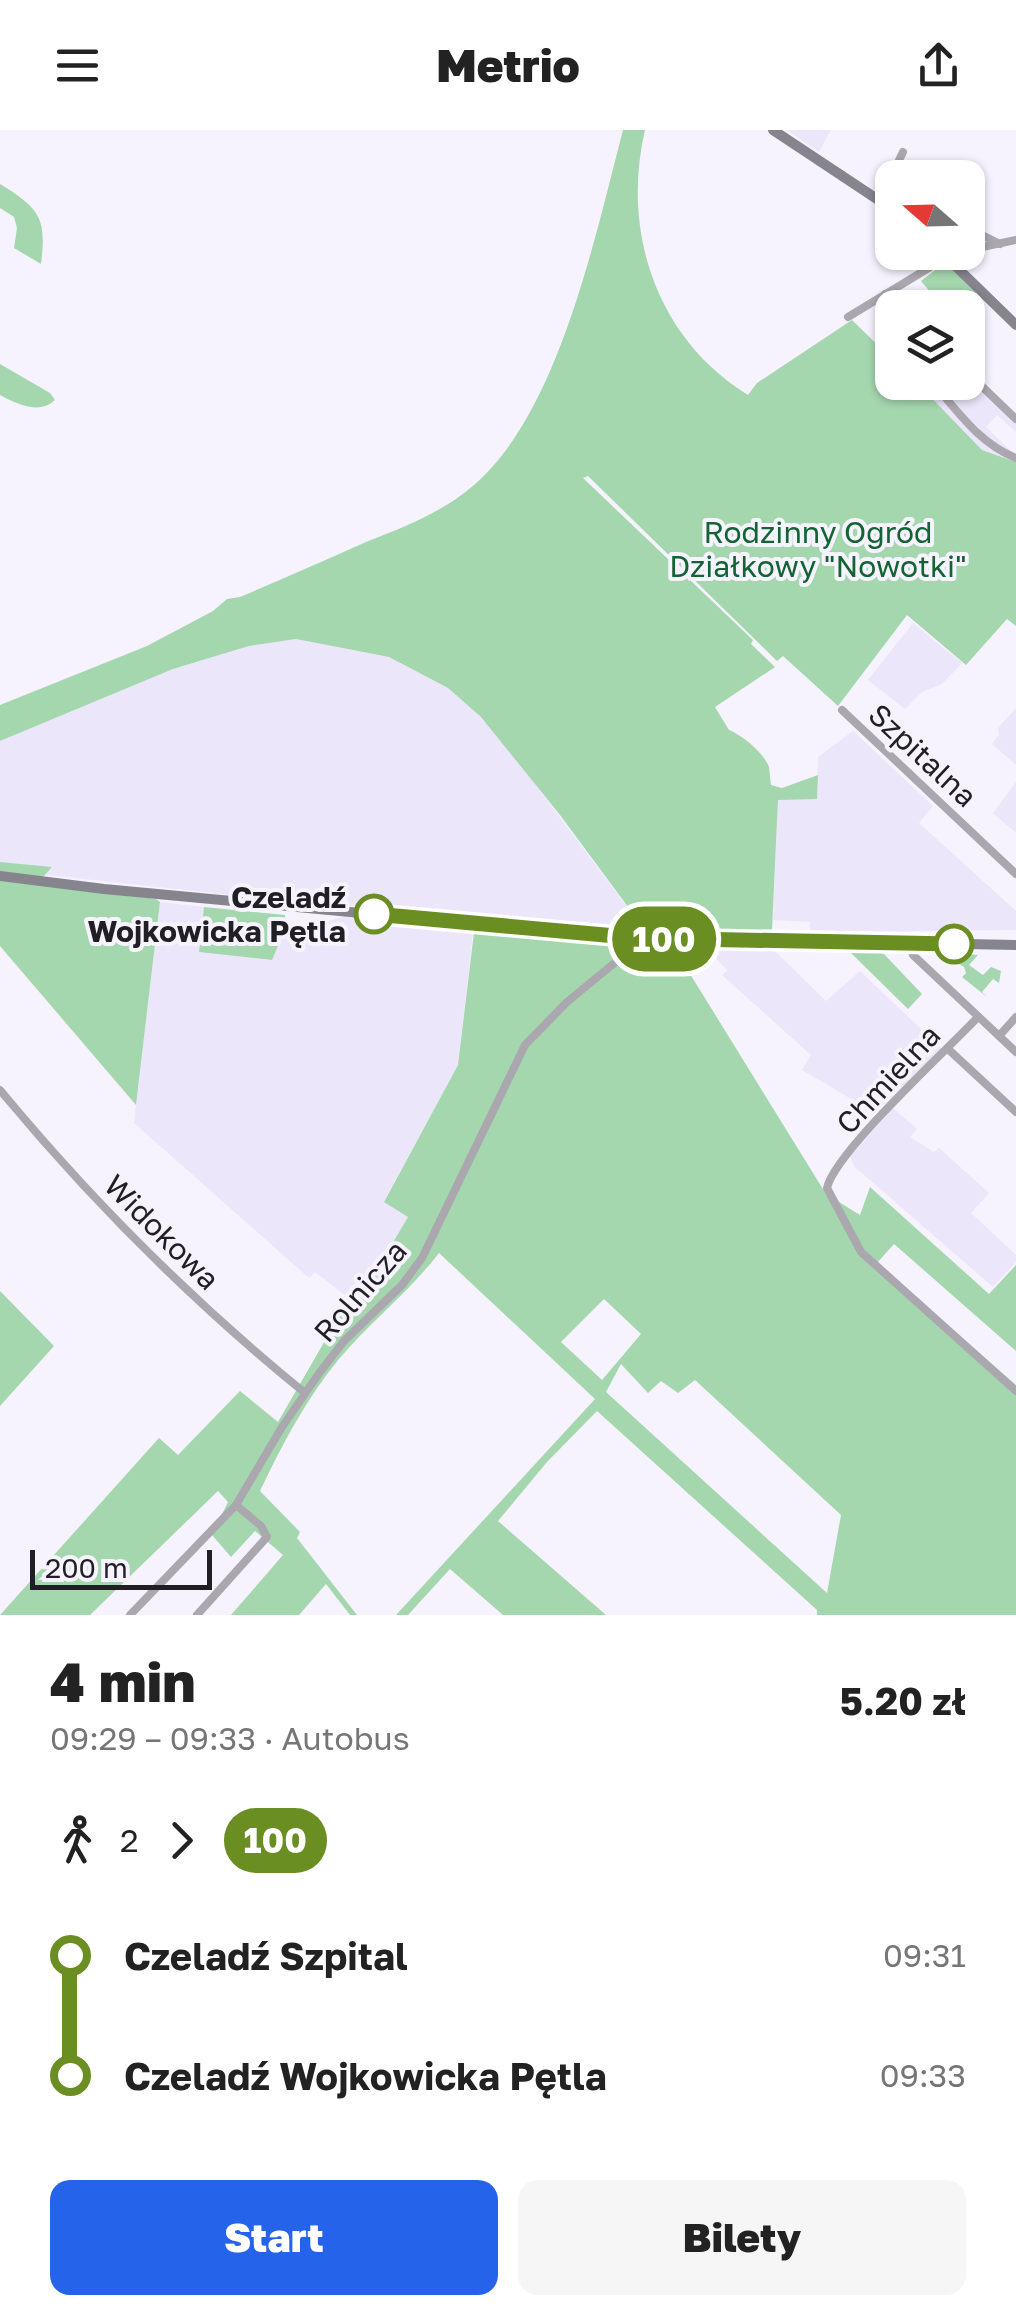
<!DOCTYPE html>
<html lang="pl">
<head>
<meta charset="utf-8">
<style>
	:root { --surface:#fff; --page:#f6f6f6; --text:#222; --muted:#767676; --accent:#2563eb }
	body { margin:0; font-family:"Golos Text",sans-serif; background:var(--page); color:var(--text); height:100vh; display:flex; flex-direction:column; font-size:38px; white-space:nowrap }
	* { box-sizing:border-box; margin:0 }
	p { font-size:32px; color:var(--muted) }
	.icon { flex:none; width:55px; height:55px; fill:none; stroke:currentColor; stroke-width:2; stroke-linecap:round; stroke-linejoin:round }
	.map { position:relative; height:1485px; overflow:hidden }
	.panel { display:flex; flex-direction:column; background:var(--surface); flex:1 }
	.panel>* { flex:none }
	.badge { padding:0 20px; border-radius:32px; font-size:35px; line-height:65px }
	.needle { width:65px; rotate:290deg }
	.fabs { position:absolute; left:875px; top:30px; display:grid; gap:20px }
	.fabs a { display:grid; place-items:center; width:110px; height:110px; border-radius:20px; background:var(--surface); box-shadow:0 2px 8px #0004; font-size:50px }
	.scale { position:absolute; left:30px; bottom:25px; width:182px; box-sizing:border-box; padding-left:10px; border:5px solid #201f24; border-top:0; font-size:28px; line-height:35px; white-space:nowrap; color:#201f24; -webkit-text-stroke:8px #f6f2fe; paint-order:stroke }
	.map>.badge { position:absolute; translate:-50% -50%; box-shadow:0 0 0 5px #fff }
	.legs { display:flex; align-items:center; gap:15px; height:110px; padding:0 50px; font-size:32px }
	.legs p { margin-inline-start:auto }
	.head { display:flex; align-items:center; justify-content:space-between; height:170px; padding:0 50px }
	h1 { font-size:55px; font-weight:800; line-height:75px }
	.action { display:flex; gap:20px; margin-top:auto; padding:20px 50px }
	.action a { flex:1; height:115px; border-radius:20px; background:var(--accent); color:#fff; font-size:40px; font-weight:800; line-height:115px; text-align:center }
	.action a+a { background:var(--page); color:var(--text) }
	ul { padding:0 50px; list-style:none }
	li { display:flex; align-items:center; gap:35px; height:120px; font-size:38px }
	li i { display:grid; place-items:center; width:15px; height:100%; margin:0 12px; background:currentColor }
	li i::after { content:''; width:25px; height:25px; margin:-12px; border:8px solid; border-radius:50%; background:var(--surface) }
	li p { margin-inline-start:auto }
	li:first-child i { background:linear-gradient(#0000 50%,currentColor 0) }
	li:last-child i { background:linear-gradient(currentColor 50%,#0000 0) }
	header { display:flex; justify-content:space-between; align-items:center; height:130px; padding:0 50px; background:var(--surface); font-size:45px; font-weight:800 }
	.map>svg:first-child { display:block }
	.built { fill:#ece6fb }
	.green { fill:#a5d7af; fill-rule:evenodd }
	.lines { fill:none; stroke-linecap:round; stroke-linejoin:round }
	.street { stroke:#aaa8ae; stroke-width:8 }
	.secondary { stroke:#86848c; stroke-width:10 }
	.line-1-casing { stroke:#fff; stroke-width:22 }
	.line-1 { stroke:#6b8e23; stroke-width:15 }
	.stop-1-dot { fill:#fff; stroke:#6b8e23; stroke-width:5 }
	.labels { text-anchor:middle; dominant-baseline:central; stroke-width:8; stroke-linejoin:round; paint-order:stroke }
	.park-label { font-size:30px; fill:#126532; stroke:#f6f2fe }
	.street-label { font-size:30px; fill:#201f24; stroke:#f6f2fe }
	.stop-label { font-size:30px; font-weight:bold; fill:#201f24; stroke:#f6f2fe; text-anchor:end }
</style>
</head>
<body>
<header><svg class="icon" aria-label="menu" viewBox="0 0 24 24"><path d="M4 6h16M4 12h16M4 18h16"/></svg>Metrio<svg class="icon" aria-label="share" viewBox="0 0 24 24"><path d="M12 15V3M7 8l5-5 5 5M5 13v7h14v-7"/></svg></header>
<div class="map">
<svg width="1016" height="1485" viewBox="0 0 1016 1485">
	<rect width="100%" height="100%" fill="#f6f2fe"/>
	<g class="built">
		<polygon points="787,0 831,0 819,22"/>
		<polygon points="968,245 1016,291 1016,302 997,285 986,297 1016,326 1011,330 982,320 917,253 968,252"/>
		<polygon points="913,493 962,533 942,554 922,562 905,579 868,550"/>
		<polygon points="296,509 389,527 448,558 481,587 511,622 645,801 232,765 0,740 0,611 173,539 249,516"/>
		<polygon points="1016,578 1016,635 992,614 999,605 998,598"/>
		<polygon points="853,601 933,676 919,693 1016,781 1016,800 810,802 810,792 773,790 778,669 817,669 818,627"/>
		<polygon points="1016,652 1016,703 993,683"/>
		<polygon points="160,772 204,777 199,822 271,830 286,797 294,798 297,793 306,798 355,783 375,793 473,803 458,935 384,1071 408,1087 356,1174 315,1142 309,1148 134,993"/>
		<polygon points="707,819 775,821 826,871 860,841 942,919 875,983 802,940 811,925 722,845 727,840"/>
		<polygon points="893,978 917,999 910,1007 934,1022 939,1018 989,1063 971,1083 1016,1125 1016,1132 993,1157 855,1037 850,1027"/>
	</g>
	<g class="green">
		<path d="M 623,0 L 645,0 C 621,102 657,209 748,265 L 757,253 L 852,190 L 892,229 L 892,252 L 917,253 L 982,320 L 1016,332 L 1016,496 L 1007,489 L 966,535 L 907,485 L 838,576 L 783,526 L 777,531 L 588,346 L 583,348 L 753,510 L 751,514 L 775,537 L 715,577 L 729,600 C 742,605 764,623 769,637 C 770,643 770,649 771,655 L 782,658 L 818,645 L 817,669 L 778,670 L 772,800 L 663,800 L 672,813 L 682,815 L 674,818 L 826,1064 L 860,1085 L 870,1057 L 989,1164 L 1016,1135 L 1016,1221 L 894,1114 L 877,1133 L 1016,1255 L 1016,1485 L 817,1485 L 817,1480 L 597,1281 L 547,1332 L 498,1391 L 606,1485 L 503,1485 L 450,1439 L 408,1485 L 396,1485 L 595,1269 L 439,1123 C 409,1162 370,1192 339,1229 C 306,1269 282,1315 260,1361 L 300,1402 L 297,1408 L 357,1485 L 350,1485 L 326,1454 L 299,1485 L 231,1485 L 283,1425 L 255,1401 L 231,1427 L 212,1405 L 228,1372 L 218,1361 L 90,1485 L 0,1485 L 159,1308 L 178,1325 L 240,1261 L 278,1292 L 349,1169 L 357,1173 L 408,1087 L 384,1072 L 458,935 L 475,794 L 651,808 L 560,685 L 481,587 L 448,558 L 389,527 L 296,509 L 249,516 L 173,539 L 0,611 L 0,575 L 147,516 L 213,481 L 227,469 L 240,467 C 282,449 324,431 366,412 C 404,397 443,382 474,355 C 559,282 595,106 623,0 ZM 604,1169 L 641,1204 L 602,1250 L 561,1212 ZM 621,1234 L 648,1263 L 661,1251 L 678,1263 L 695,1250 L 841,1385 L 827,1463 L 606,1262 Z"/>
		<path d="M 0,54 C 39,78 47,87 41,134 L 14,118 L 17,98 L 14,87 L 0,78 Z"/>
		<polygon points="943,134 948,135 976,163 970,171 966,168 956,177 943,177 921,151"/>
		<path d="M 0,234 L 50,263 L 55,270 C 39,285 17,274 0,265 Z"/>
		<polygon points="0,732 52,737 42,748 0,742"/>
		<polygon points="0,750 156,769 160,772 136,975 0,816"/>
		<polygon points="204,777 285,785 286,797 272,830 199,822"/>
		<polygon points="849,821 882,822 922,864 908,879"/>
		<polygon points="950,822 978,825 969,835 983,845 991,837 1001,841 999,853 993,849 982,862 987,867 962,847 966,843 964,837 949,828"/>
		<polygon points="0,1161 54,1216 0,1276"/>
	</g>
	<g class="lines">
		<g class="street">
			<polyline points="887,55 903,22"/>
			<polyline points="968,98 1000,114"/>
			<polyline points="968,120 1016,110"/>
			<polyline points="885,164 899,178"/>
			<polyline points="848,187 955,122"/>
			<polyline points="968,243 1016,289"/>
			<path d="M 944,266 C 965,291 985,316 1016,328"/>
			<polyline points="842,580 1016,744"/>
			<polyline points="910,813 913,825 1016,922"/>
			<path d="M 978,887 C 948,919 835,1022 827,1058 L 861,1122 L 1016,1261"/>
			<polyline points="999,906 1016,887"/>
			<polyline points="948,919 1016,982"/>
			<path d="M 0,960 C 92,1071 193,1172 305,1263"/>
			<polyline points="130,1485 236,1375 282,1297 320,1242 344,1211 402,1155 422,1128 525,915 567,872 634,817 638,808"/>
			<polyline points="197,1485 267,1407 261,1396 236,1375"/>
		</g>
		<g class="secondary">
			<polyline points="773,0 892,79"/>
			<polyline points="941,122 1016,195"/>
			<polyline points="0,746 104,759 617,807 1016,815"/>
		</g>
	</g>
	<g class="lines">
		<defs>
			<polyline id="line-1" points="374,784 638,808 954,814"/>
		</defs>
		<use href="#line-1" class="line-1-casing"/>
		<use href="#line-1" class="line-1"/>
	</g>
	<g class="stop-1-dot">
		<circle cx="374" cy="784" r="18"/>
		<circle cx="954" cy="814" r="18"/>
	</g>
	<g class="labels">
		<g class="park-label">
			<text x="818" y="402">Rodzinny Ogród<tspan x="818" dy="34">Działkowy "Nowotki"</tspan></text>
		</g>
		<g class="street-label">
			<text transform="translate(923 625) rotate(43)">Szpitalna</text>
			<text transform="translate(888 949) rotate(-47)">Chmielna</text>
			<text transform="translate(162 1102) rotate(45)">Widokowa</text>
			<text transform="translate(360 1161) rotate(-49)">Rolnicza</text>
		</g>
		<g class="stop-label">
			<text x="346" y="767">Czeladź<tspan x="346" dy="34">Wojkowicka Pętla</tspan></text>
		</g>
	</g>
</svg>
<div class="fabs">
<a><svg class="needle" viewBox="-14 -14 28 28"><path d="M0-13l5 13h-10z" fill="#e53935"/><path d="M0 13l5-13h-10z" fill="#767676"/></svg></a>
<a><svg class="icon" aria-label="layers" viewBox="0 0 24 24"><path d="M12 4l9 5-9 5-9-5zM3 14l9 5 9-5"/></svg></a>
</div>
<div class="scale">200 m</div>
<b class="badge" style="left:664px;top:809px;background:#6b8e23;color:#fff">100</b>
</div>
<section class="panel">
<div class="head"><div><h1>4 min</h1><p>09:29 – 09:33 · Autobus</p></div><b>5.20 zł</b></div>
<div class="legs"><svg class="icon" aria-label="walk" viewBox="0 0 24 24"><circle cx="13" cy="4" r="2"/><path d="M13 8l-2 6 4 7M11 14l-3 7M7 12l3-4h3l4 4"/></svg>2<svg class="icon" aria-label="forward" viewBox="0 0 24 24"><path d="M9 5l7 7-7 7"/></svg><b class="badge" style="background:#6b8e23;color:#fff">100</b></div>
<ul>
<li><i style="color:#6b8e23"></i><b>Czeladź Szpital</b><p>09:31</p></li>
<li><i style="color:#6b8e23"></i><b>Czeladź Wojkowicka Pętla</b><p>09:33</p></li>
</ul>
<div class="action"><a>Start</a><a>Bilety</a></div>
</section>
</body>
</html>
